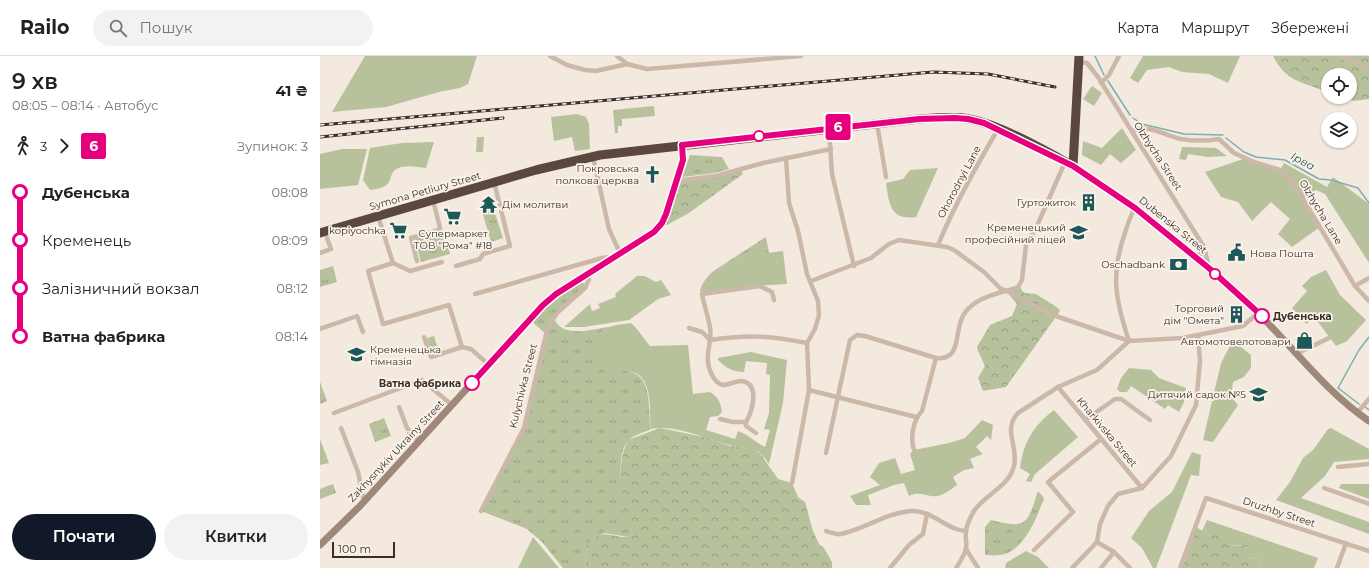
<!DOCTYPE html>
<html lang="uk">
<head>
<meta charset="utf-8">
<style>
	:root { --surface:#fff; --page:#f2f2f2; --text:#222; --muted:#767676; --line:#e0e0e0; --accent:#111827 }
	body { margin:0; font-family:Montserrat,sans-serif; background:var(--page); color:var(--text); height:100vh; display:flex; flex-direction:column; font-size:15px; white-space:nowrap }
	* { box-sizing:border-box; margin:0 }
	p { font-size:13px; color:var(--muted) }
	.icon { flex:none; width:22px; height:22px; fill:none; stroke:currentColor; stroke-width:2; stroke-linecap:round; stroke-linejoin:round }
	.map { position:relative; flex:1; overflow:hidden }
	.drawer { display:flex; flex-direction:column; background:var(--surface); width:320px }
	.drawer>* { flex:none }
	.badge { padding:0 8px; border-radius:3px; font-size:14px; line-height:26px }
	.buttons { position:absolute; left:1001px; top:12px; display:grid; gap:8px }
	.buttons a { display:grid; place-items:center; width:36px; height:36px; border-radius:50%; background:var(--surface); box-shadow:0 1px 3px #0004; font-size:20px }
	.scale { position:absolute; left:12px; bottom:10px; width:63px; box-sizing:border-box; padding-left:4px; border:2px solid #392e29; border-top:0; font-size:11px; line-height:14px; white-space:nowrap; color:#392e29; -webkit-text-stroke:3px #faf3ea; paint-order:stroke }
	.map>.badge { position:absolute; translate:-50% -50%; box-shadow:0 0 0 2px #fff }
	.legs { display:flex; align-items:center; gap:6px; height:44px; padding:0 12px; font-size:13px }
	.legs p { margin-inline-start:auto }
	.headline { display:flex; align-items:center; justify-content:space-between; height:68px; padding:0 12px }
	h1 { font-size:22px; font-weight:600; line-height:30px }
	.cta { display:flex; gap:8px; margin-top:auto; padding:8px 12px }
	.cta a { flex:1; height:46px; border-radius:24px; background:var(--accent); color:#fff; font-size:16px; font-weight:600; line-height:46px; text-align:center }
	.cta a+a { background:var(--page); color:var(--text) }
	ul { padding:0 12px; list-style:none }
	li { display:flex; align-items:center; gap:14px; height:48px; font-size:15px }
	li i { display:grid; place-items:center; width:6px; height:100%; margin:0 5px; background:currentColor }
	li i::after { content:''; width:10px; height:10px; margin:-5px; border:3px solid; border-radius:50%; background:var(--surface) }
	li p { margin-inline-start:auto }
	li:first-child i { background:linear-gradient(#0000 50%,currentColor 0) }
	li:last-child i { background:linear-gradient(currentColor 50%,#0000 0) }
	header { display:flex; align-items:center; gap:24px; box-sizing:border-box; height:56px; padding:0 20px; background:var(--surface); border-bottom:1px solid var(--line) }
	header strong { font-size:19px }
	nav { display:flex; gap:22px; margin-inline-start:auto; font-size:14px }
	.search { width:280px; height:36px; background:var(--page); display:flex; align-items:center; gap:10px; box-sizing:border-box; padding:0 14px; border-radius:22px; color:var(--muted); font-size:15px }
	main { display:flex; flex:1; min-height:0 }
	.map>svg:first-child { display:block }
	.grass { fill:url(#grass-tufts) }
	.forest { fill:url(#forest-crowns) }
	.garden { fill:#b7c29d }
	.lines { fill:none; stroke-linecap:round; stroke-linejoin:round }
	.stream { stroke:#7cafb0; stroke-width:1.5 }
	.street { stroke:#cbb8a9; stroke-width:4.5 }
	.secondary { stroke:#9f877a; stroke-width:7 }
	.highway { stroke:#5a4840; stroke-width:9 }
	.rail-casing { stroke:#392e29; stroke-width:3 }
	.rail { stroke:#faf3ea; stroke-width:1.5; stroke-dasharray:4.5; stroke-linecap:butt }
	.line-1-casing { stroke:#fff; stroke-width:9 }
	.line-1 { stroke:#e6007e; stroke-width:6 }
	.stop-1-dot { fill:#fff; stroke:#e6007e; stroke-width:2 }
	.labels { text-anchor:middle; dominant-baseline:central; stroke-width:3.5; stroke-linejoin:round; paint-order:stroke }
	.street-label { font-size:10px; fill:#392e29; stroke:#faf3ea }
	.poi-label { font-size:10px; fill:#392e29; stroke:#faf3ea; text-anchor:end }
	.stop-label { font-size:10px; font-weight:bold; fill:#392e29; stroke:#faf3ea; text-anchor:start }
	.water-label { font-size:11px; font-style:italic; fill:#1e585b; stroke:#faf3ea }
</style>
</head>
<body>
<header>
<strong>Railo</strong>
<div class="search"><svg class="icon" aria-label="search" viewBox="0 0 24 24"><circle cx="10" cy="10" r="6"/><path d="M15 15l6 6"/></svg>Пошук</div>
<nav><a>Карта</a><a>Маршрут</a><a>Збережені</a></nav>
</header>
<main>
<section class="drawer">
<div class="headline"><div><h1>9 хв</h1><p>08:05 – 08:14 · Автобус</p></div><b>41 ₴</b></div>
<div class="legs"><svg class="icon" aria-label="walk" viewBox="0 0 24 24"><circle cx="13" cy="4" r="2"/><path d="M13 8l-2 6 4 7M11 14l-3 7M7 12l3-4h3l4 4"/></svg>3<svg class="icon" aria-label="forward" viewBox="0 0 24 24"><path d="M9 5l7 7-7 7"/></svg><b class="badge" style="background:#e6007e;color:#fff">6</b><p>Зупинок: 3</p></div>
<ul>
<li><i style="color:#e6007e"></i><b>Дубенська</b><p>08:08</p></li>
<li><i style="color:#e6007e"></i><span>Кременець</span><p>08:09</p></li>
<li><i style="color:#e6007e"></i><span>Залізничний вокзал</span><p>08:12</p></li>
<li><i style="color:#e6007e"></i><b>Ватна фабрика</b><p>08:14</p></li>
</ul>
<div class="cta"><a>Почати</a><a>Квитки</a></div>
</section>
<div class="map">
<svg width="1049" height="512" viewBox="0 0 1049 512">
	<defs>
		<pattern id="grass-tufts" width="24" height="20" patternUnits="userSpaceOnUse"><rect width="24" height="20" fill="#b7c29d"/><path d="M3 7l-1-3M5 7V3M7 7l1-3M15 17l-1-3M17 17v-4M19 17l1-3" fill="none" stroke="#969e80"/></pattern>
		<pattern id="forest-crowns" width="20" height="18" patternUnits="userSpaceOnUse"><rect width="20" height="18" fill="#b7c29d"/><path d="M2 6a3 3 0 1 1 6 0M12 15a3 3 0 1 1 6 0" fill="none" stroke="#969e80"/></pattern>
	</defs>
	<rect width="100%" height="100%" fill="#f3e9de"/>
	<g class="grass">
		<polygon points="370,99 402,101 409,113 395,117 362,121"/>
		<polygon points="173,151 183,182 171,186 162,155"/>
		<polygon points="124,175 130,198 101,206 95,183"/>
		<polygon points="446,181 449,197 422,202 404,208"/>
		<polygon points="13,210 17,226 0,231 0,214"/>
		<path d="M 260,223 L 264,228 L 265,232 L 234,262 C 242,283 272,273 289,271 L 280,277 L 295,314 C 335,312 327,346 331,373 C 325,376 311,380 307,386 C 293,406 304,458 313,479 L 309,481 L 284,477 L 266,489 C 267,498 264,504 266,512 L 243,512 L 222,486 L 207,473 L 161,455 L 204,372 L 226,278 L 210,264 Z"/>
		<polygon points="114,280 119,296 112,298 107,282"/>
		<polygon points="0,326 7,345 0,348"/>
		<polygon points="64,362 71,380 55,386 49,368"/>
		<polygon points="13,428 16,437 0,443 0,433"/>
		<path d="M 718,435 L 724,442 C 717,461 704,496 680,499 C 675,500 670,499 665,499 L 665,471 L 671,464 C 707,473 707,469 718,435 Z"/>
	</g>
	<g class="forest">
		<path d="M 953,0 L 1049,0 L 1049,43 L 1034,45 L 1022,41 L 1030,41 L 1030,19 L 1008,19 L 1008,36 C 982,26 966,26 953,0 Z"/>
		<polygon points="420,113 423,118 369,157 334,176 342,167 355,125 396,120"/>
		<polygon points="700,231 704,237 716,238 738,252 740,255 686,331 663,335 658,322 665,310 658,295 657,291 670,269 692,260 697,248 686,235"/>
		<path d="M 340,372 L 384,381 L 410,390 L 430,392 L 440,397 L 458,423 L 472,427 L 478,441 L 485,446 L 493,475 L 499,488 L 504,492 L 512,506 L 512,512 L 266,512 C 264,504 267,498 266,489 C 287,467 294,487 313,479 C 301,451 294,413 308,384 Z"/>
		<path d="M 876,471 L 891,480 L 897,477 C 908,488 911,493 927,488 L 927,499 L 930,503 L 938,501 L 943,512 L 861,512 Z"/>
	</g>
	<g class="garden">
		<polygon points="45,0 157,0 148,28 140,32 119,36 66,51 12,56"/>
		<polygon points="823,0 920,0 908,27 889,18 862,16 849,11 827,14 818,27 810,22"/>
		<polygon points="772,30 782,37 774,50 763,43"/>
		<polygon points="334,50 335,60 302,63 302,70 298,70 298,77 295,77 293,54"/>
		<polygon points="257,58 266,61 269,68 270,93 255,95 252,81 234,85 231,61"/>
		<polygon points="802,72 816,94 801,107 790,98 781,109 762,99 763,85 782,92"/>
		<polygon points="157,81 164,81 163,96 156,96"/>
		<path d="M 114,86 L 106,112 C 99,111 89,109 81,111 C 63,117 80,131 50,134 L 43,124 L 50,92 L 82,87 Z"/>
		<polygon points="862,91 896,92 907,100 888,101 868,98 866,104 859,103"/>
		<polygon points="22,93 47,93 38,129 0,133 0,98"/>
		<polygon points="926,102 960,114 964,107 1007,131 1013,121 1049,148 1049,207 1005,138 996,134 983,142 1000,171 972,191 958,178 970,163 951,146 932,165 918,146 901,141 885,116"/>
		<path d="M 618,112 L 596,161 C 570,165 569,147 566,127 L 583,123 L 590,114 Z"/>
		<path d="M 463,195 L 467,228 L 431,230 L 382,238 L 380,234 C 392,202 433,199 463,195 Z"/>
		<polygon points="1006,214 1020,239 1046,264 1027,285 1016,290 995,262 986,268 972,252 987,235 982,230 991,221"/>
		<polygon points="317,220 325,220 336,226 341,224 351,239 338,243 309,264 264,271 244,271 270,248 272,255 280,252 278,248 296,241 295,238"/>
		<path d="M 311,267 C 319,274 323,282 330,290 L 368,289 L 373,338 L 390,336 C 398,341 401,347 402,356 L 398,360 L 390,361 L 386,374 L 415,383 L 418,375 C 429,379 435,386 445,391 L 450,374 L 444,373 L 449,357 L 450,319 L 446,318 L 447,307 L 426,305 L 424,316 C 413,316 406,312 398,304 L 398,302 L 431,296 L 467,304 L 463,347 L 449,408 C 446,404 443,399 439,396 C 429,391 419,392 409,389 C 385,383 356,368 331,373 C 329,358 332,339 324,325 C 316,310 299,318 288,312 C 276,306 271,291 278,280 C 284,269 299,269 311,267 Z"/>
		<polygon points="916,287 931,299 931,312 924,321 913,326 911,341 918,349 893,386 883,384 901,307 911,288"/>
		<polygon points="809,312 831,314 839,322 866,332 864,346 859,356 848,349 845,353 811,330 807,336 800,336 797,333 801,322"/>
		<path d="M 734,354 L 758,381 L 715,418 L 711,426 L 706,425 L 710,418 L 700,412 C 703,387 714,369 734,354 Z"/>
		<path d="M 662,364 L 673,369 L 671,384 L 667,380 L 656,391 L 663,398 L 650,403 L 654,412 L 644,414 L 633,421 L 637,429 C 630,434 621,442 611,440 C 602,438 597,436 589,440 L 584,427 L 574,429 L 548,439 L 551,449 L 536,449 L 530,440 L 560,429 L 550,421 L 559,407 L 575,402 L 581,418 L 595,414 L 590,398 L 594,394 L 629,387 L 645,382 Z"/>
		<polygon points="1011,372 1049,393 1049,403 1014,406 1005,420 981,442 1049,466 1049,478 956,444 970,426 983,402 993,394 1008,373"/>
		<polygon points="0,383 9,407 0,409"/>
		<polygon points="872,396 881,399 879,420 871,419 836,512 833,512 822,492 811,482 829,455 852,436"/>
		<polygon points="1021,428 1049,428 1049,443 1019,432"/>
		<path d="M 887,464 L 998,502 L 994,512 L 943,512 L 938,501 L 929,503 L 927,499 L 927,488 C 914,492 905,489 897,478 L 891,480 L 882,475 Z"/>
		<polygon points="213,481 239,512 198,512"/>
		<polygon points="706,495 718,501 729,512 685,512 686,507"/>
	</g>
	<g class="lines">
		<g class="stream">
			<polyline points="775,0 784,19"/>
			<polyline points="788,25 810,59"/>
			<polyline points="813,62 822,68 864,78 903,79"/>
			<polyline points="906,82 924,96 936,101 965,104 999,123 1011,124 1038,132 1049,147"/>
			<polyline points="1039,348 1018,332 1039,294 1049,281"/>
			<polyline points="1045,351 1049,354"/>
		</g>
		<g class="street">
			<polyline points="230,0 247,9 265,14 276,15 307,8 327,13 481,0"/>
			<polyline points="297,0 307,8"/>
			<polyline points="1020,0 1049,13"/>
			<polyline points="759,6 767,7 778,21 884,191 889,211"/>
			<polyline points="781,27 789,19 799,0"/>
			<polyline points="557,67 566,121"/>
			<polyline points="509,72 512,118 534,210"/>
			<path d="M 812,75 C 827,67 846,80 861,83 C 873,85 887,85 899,83 L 914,97 L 934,106 L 960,114 L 973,126 L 1035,230 L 1049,222"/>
			<polyline points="273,101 289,173 298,193 303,196"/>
			<polyline points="466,102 469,147 478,175 487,218 498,245 499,259 495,273 487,287 489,334 472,427"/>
			<polyline points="355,125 396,120 443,107 511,93"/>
			<polyline points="58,160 73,207"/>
			<path d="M 618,189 C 635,148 656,111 678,73"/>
			<polyline points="0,197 11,193 7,182"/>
			<polyline points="874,199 881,198 884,191"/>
			<polyline points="97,205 91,182 119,174 120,172 113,144"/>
			<polyline points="73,207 48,215 63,268 129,249 142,291 151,293 169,309"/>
			<polyline points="73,207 90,215 122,206"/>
			<polyline points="136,210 160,203 163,198 190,190 174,126"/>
			<polyline points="491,225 551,202 569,188 579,184 627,191 634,194 664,216 681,233 687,235 730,258 809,285 863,282 923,270 938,257"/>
			<polyline points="1035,230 1049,245"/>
			<polyline points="155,238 282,202 292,201"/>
			<polyline points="369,272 382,276 390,284"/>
			<polyline points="0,273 37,260 43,276"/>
			<polyline points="104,281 111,301 142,291"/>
			<path d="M 390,284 C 429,278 449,280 487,287"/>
			<polyline points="976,298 1009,282"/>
			<polyline points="738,331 822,432"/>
			<polyline points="489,334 596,361"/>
			<polyline points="79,351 87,372 99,386"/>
			<polyline points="14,357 102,324 132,349"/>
			<polyline points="1037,357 1049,343"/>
			<path d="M 400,363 L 413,366 L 426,366 C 432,356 441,327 421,325 C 415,325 409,329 403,329 C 398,328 394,323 392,319 C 382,300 393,289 390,271 C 388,260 384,249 382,238 L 440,230 L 452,236 L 454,244"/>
			<polyline points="765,364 795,343 801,343 830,364"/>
			<polyline points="426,366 426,370 436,377"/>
			<polyline points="21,372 38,416 44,446"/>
			<path d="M 594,394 C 590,382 593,364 602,355 L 616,302 C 643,305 633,275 644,258 C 656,240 679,238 698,231 L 702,224 L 706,189 L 717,170 L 745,106"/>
			<polyline points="506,397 530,284 537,279 545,280 616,302"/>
			<polyline points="1018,411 1049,408"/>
			<polyline points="1004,432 1049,448"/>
			<polyline points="161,455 204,372 228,270 238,256 265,232 269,223 268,218"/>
			<path d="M 506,475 C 510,476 516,479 521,478 C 545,473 566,457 591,455 C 613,454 626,474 646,475"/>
			<polyline points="777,486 794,496 810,512"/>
			<polyline points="646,493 658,512"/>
			<polyline points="714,494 753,456 728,426 781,383"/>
			<polyline points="570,512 589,489 603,478 607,458"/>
			<path d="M 636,512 C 640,506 644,500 646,493 C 647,487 645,481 646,475 C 647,469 651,460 654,455 C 665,438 689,431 694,410 C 699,390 682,374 698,357 L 738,331 L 777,314 L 809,285 C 795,243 790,217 806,174 C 808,167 811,159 815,152"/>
			<polyline points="752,512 777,486 780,468 788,450 798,438 822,432 851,400 876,349 880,305 878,280"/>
			<polyline points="781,512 794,496"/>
			<polyline points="860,512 886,442 1049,495"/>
			<polyline points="1017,512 1026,487"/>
		</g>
		<g class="secondary">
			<path d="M 753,110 C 818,153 881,201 936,255 C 974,292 1005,335 1049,365"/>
			<polyline points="0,489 40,450 223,249 236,238 334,176 342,167 346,158 363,104 362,89"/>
		</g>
		<path class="highway" d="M 0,177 L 216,114 L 280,99 L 599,63 C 615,62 633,60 649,63 C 681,69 724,94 753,110 L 759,0"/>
		<defs>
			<g id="rail">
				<polyline points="0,69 613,16 668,18 735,31"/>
				<polyline points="0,81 183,62"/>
			</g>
		</defs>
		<use href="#rail" class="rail-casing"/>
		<use href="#rail" class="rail"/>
	</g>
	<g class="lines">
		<defs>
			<polyline id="line-1" points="152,327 223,249 236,238 334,176 342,167 346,158 363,104 362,89 599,63 635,62 648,63 664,67 753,110 815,152 890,213 942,260"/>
		</defs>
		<use href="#line-1" class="line-1-casing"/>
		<use href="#line-1" class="line-1"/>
	</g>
	<defs>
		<symbol id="church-bare" viewBox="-9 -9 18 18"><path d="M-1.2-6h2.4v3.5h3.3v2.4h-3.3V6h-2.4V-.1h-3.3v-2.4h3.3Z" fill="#1e585b" stroke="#faf3ea" stroke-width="2.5" paint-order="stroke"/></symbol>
		<symbol id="building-bare" viewBox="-9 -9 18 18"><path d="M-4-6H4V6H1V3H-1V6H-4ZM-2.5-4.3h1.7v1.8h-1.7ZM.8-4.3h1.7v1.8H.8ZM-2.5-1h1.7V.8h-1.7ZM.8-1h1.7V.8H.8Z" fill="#1e585b" stroke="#faf3ea" stroke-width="2.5" paint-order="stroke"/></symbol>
		<symbol id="temple-bare" viewBox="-9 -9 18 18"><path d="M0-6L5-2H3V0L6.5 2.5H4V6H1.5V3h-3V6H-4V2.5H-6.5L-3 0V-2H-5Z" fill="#1e585b" stroke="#faf3ea" stroke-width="2.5" paint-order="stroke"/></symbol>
		<symbol id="supermarket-bare" viewBox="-9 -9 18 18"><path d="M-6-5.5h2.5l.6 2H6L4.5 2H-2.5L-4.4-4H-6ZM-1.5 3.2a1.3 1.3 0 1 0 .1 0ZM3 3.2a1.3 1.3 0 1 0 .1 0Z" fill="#1e585b" stroke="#faf3ea" stroke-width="2.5" paint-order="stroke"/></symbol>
		<symbol id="university-bare" viewBox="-9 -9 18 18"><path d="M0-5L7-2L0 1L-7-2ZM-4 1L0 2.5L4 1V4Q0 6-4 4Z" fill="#1e585b" stroke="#faf3ea" stroke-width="2.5" paint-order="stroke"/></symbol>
		<symbol id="civic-bare" viewBox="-9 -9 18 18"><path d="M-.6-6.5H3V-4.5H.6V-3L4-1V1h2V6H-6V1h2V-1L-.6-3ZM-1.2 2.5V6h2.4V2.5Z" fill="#1e585b" stroke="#faf3ea" stroke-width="2.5" paint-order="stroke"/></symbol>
		<symbol id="bank-bare" viewBox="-9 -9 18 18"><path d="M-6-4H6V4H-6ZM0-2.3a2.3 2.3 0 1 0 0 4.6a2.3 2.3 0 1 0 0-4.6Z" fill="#1e585b" stroke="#faf3ea" stroke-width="2.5" paint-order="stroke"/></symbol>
		<symbol id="shop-bare" viewBox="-9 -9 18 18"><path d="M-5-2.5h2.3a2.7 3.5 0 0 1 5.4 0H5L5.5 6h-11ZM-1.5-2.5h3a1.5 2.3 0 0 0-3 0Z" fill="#1e585b" stroke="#faf3ea" stroke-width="2.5" paint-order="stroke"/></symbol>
		<symbol id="school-bare" viewBox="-9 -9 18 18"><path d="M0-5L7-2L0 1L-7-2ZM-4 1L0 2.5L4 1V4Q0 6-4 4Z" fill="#1e585b" stroke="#faf3ea" stroke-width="2.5" paint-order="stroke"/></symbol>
	</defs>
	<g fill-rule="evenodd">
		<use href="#church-bare" x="320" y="106" width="25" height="25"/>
		<use href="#building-bare" x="756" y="134" width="25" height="25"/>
		<use href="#temple-bare" x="156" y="136" width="25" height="25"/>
		<use href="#supermarket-bare" x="120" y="148" width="25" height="25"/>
		<use href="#supermarket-bare" x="66" y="162" width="25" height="25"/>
		<use href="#university-bare" x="746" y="164" width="25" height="25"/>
		<use href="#civic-bare" x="904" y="184" width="25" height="25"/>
		<use href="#bank-bare" x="846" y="196" width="25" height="25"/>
		<use href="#building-bare" x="904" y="246" width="25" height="25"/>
		<use href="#shop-bare" x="972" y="272" width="25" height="25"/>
		<use href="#school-bare" x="24" y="286" width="25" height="25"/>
		<use href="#school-bare" x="926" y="326" width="25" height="25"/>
	</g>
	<g class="stop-1-dot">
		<circle cx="439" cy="80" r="5"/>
		<circle cx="895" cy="218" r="5"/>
		<circle cx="942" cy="260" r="7"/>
		<circle cx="152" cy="327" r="7"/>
	</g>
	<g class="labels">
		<g class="street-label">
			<text transform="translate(838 100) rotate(57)">Olzhycha Street</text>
			<text transform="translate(639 126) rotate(-62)">Ohorodnyi Lane</text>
			<text transform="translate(105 135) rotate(-16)">Symona Petliury Street</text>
			<text transform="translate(1001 156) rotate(59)">Olzhycha Lane</text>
			<text transform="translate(853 169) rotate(39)">Dubenska Street</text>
			<text transform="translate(203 330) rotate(-76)">Kulychivka Street</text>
			<text transform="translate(787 376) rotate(50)">Kharkivska Street</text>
			<text transform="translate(76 395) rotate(-47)">Zakhysnykiv Ukrainy Street</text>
			<text transform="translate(959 456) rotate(18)">Druzhby Street</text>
		</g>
		<g class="poi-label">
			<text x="319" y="112">Покровська<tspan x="319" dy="12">полкова церква</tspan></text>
			<text x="756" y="146">Гуртожиток</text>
			<text x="182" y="148" text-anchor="start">Дім молитви</text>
			<text x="746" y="171">Кременецький<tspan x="746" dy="12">професійний ліцей</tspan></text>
			<text x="66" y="174">kopiyochka</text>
			<text x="133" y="177" text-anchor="middle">Супермаркет<tspan x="133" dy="12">ТОВ "Рома" #18</tspan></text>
			<text x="930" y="197" text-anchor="start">Нова Пошта</text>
			<text x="845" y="208">Oschadbank</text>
			<text x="904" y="252">Торговий<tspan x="904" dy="12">дім "Омета"</tspan></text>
			<text x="971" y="285">Автомотовелотовари</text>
			<text x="50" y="293" text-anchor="start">Кременецька<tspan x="50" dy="12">гімназія</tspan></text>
			<text x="926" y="338">Дитячий садок №5</text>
		</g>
		<g class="stop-label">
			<text x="953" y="260">Дубенська</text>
			<text x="141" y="327" text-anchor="end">Ватна фабрика</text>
		</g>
		<g class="water-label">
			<text transform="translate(983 105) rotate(28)">Ірва</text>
		</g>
	</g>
</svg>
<div class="buttons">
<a><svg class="icon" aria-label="locate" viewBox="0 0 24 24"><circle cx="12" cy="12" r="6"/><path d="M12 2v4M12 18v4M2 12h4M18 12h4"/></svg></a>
<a><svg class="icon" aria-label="layers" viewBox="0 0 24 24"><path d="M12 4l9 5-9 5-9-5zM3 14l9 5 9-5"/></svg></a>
</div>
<div class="scale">100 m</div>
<b class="badge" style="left:518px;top:71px;background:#e6007e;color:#fff">6</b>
</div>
</main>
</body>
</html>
